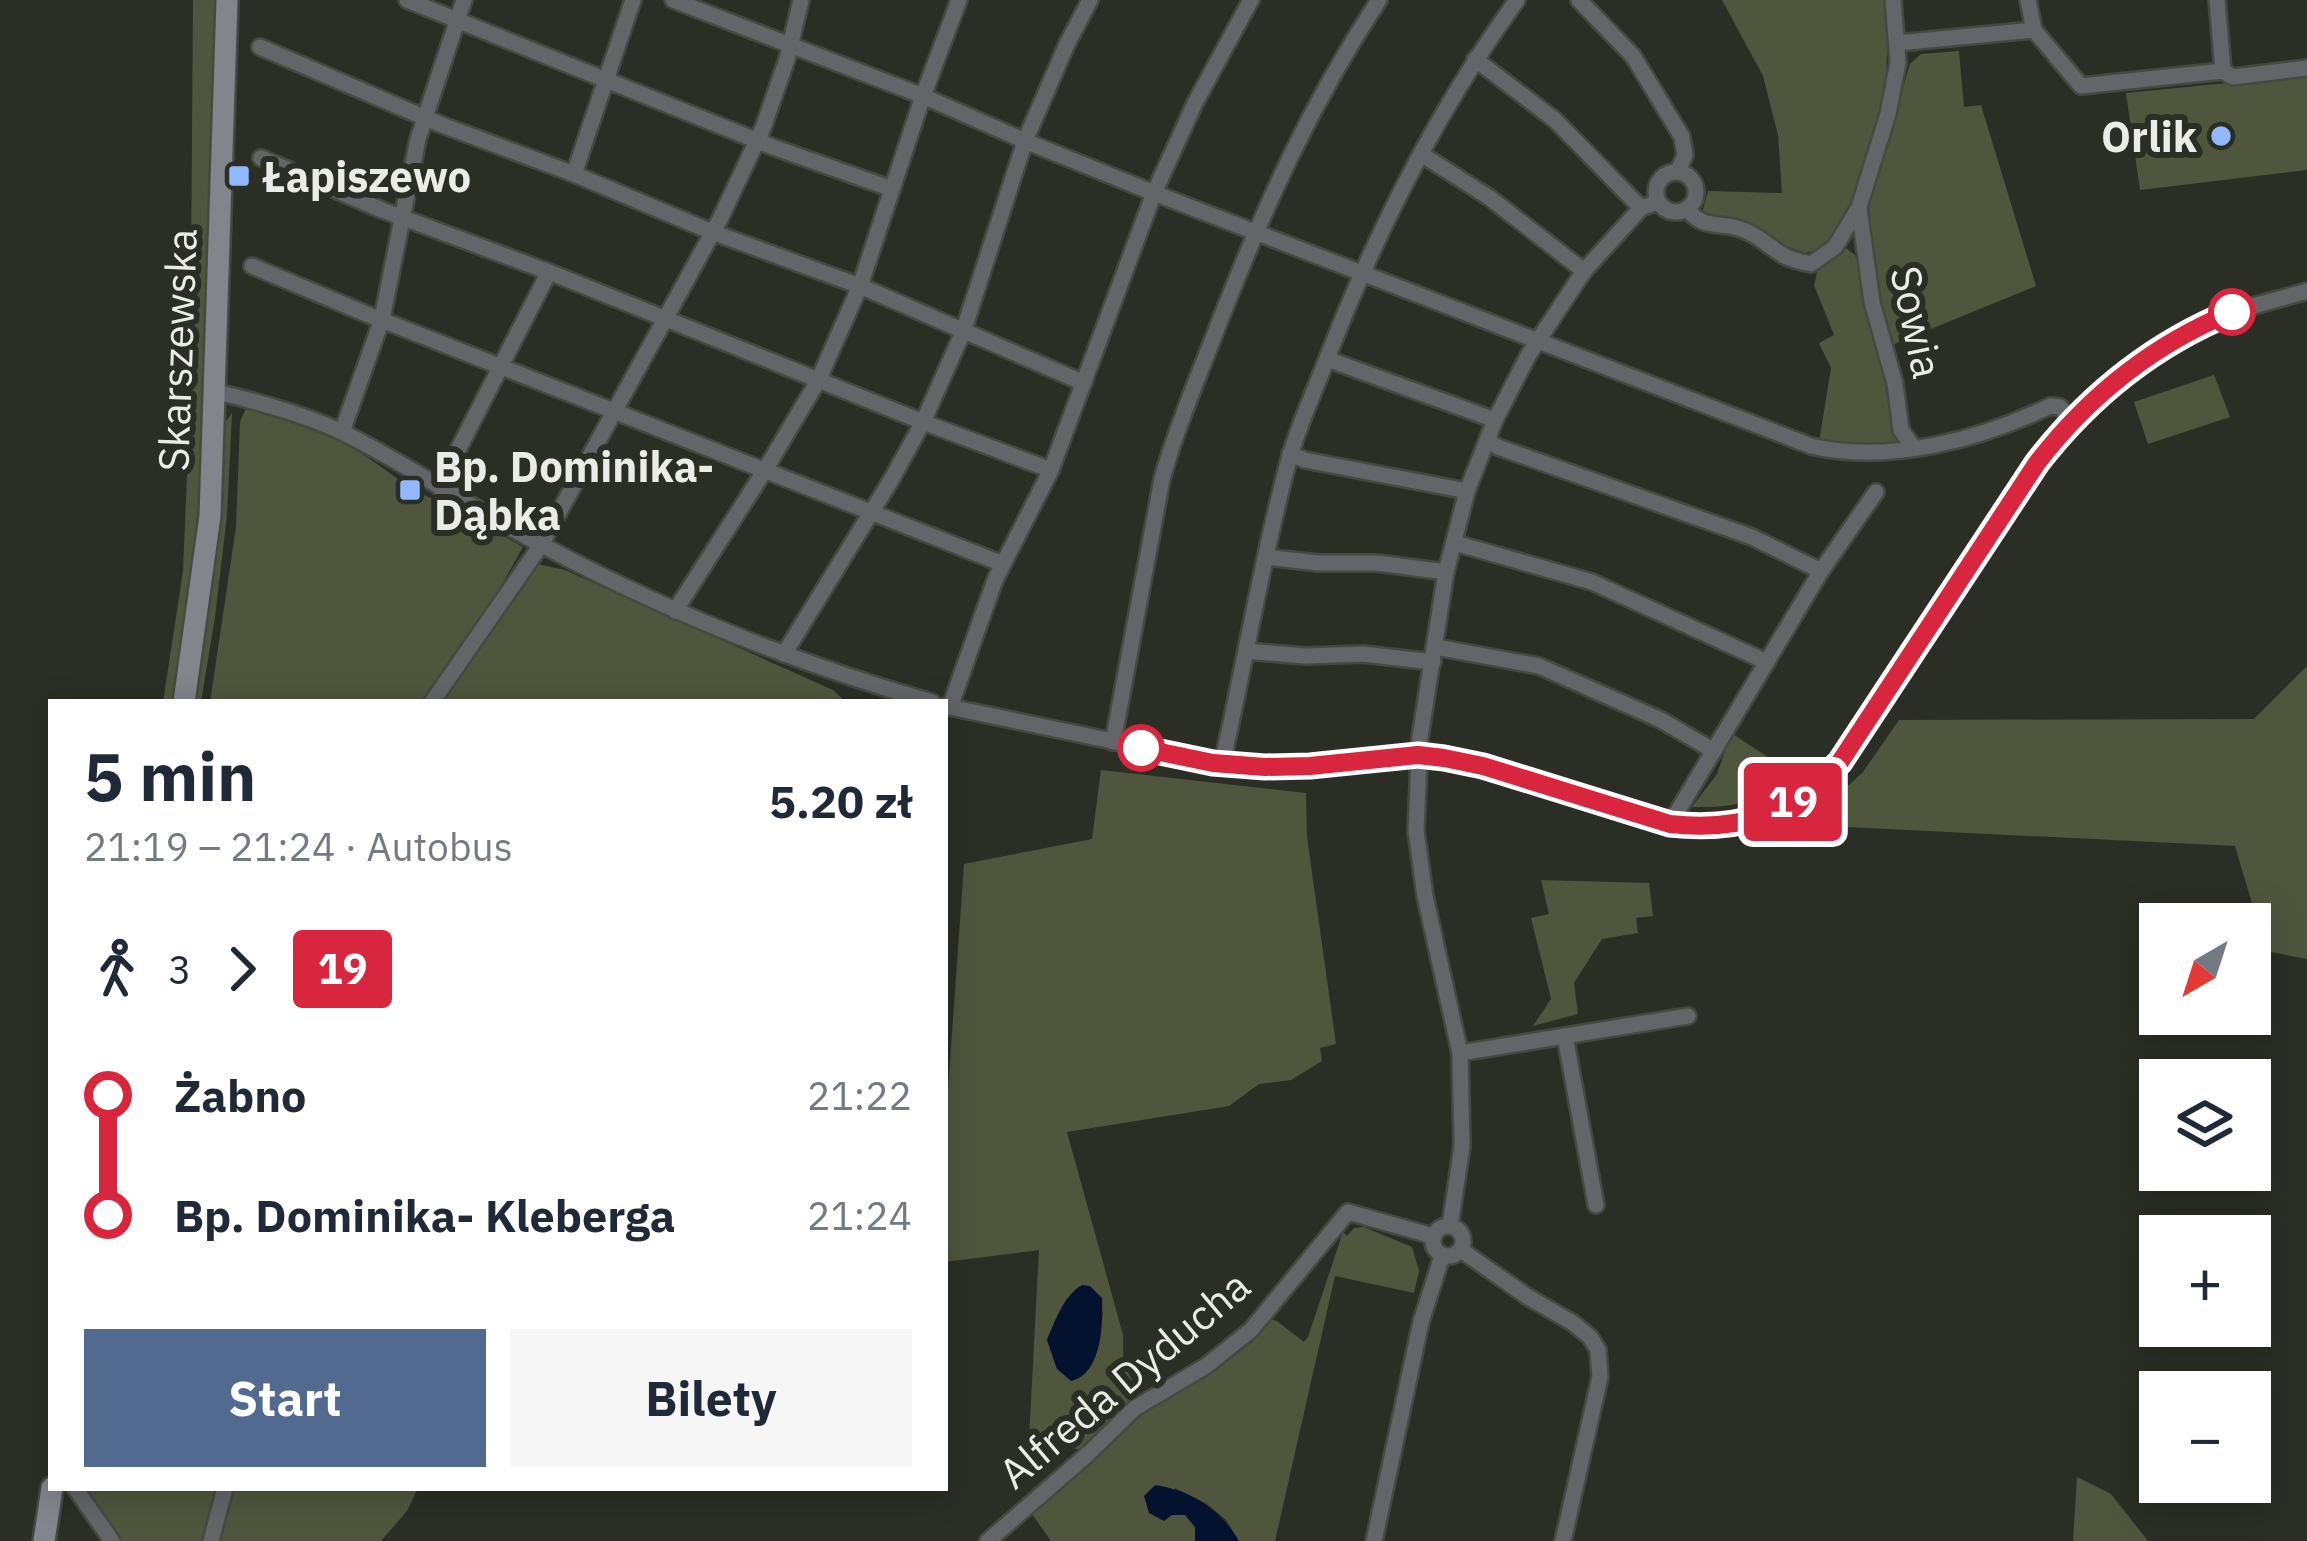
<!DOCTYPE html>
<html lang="pl">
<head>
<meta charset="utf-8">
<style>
	:root { --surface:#fff; --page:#f6f6f7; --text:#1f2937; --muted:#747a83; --accent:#526990 }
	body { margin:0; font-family:"IBM Plex Sans",sans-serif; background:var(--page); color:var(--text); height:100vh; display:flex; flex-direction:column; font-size:45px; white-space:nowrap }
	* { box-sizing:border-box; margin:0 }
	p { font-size:39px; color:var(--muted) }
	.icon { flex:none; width:66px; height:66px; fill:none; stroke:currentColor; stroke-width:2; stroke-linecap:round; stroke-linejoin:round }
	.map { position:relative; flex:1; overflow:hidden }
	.sheet { position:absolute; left:48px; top:699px; width:900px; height:792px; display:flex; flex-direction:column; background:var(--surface); border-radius:0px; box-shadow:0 6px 30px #0003 }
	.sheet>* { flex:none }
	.badge { padding:0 24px; border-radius:9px; font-size:42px; line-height:78px }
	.needle { width:78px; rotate:219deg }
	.tools { position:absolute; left:2139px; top:903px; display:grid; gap:24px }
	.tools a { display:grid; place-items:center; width:132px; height:132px; border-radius:0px; background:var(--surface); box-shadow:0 6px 30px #0003; font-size:60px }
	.map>.badge { position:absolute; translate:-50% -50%; box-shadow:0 0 0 6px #fff }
	.legs { display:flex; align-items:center; gap:18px; height:132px; padding:0 36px; font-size:39px }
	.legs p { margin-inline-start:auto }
	.overview { display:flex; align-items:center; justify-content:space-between; height:204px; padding:0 36px }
	h1 { font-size:66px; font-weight:700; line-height:90px }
	.button { display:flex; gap:24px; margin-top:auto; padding:24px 36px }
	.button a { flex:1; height:138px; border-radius:0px; background:var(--accent); color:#fff; font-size:48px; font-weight:700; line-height:138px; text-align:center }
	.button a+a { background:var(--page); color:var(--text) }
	ul { padding:0 36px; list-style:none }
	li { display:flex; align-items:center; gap:42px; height:120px; font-size:45px }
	li i { display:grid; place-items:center; width:18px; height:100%; margin:0 15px; background:currentColor }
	li i::after { content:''; width:30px; height:30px; margin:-15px; border:9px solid; border-radius:50%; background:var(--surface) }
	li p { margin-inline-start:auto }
	li:first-child i { background:linear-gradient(#0000 50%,currentColor 0) }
	li:last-child i { background:linear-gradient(currentColor 50%,#0000 0) }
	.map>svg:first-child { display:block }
	.green { fill:#50563e; fill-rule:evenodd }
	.water { fill:#041230 }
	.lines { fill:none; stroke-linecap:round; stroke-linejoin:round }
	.minor-casing { stroke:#464940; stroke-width:20 }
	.secondary-casing { stroke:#464940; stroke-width:26 }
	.minor { stroke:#636569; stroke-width:15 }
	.secondary { stroke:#82858c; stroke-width:21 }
	.line-1-casing { stroke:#fff; stroke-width:27 }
	.line-1 { stroke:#d7263d; stroke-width:18 }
	.poi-dot { fill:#91b8fd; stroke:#2b2e25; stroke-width:4.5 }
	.stop-1-dot { fill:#fff; stroke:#d7263d; stroke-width:6 }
	.labels { text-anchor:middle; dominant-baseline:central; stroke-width:12; stroke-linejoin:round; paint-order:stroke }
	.poi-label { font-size:42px; font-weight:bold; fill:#ebece7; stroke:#2b2e25; text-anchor:start }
	.street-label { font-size:42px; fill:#ebece7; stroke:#2b2e25 }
</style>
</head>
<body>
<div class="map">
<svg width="2307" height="1541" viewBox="0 0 2307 1541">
	<rect width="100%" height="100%" fill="#2b2e25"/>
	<g class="green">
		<polygon points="193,0 214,0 215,99 204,472 191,616 176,702 163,702 183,571 190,404"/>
		<path d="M 1722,0 L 1884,0 C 1888,26 1888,67 1884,93 C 1879,127 1851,230 1823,247 C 1818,251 1811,251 1805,253 L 1776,242 L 1734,218 L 1710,219 L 1702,213 L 1708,191 L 1782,193 L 1778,135 L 1763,76 Z"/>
		<polygon points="1959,51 1964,107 1981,105 2036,286 1892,345 1870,249 1869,200 1910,64 1921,54"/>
		<polygon points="2307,75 2307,170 2140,190 2126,93"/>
		<polygon points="1846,248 1855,255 1891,404 1898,444 1855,448 1819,442 1831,368 1819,343 1834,335 1814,285 1818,269"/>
		<polygon points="2214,375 2230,417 2148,444 2134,402"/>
		<path d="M 246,408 C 287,422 332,433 368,458 C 387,470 402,484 423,494 C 456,512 490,528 523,547 L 496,595 L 426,702 L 210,702 L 236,527 L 240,422 Z"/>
		<polygon points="232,413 227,515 215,617 201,702 195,702 221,428"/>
		<polygon points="533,563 565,570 833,690 846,702 439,702 504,614"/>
		<polygon points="2307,666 2307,959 2266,951 2235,846 1806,825 1863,772 1899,720 2254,719"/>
		<path d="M 1731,733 L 1797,776 C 1765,802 1731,808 1692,807 L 1717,774 Z"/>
		<path d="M 1101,770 L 1306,793 L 1307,837 L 1336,1044 L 1320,1048 L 1322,1061 L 1291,1080 L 1259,1084 L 1229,1106 L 1067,1132 L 1123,1335 L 1123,1364 L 1141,1395 L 1082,1450 L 1029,1439 L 1039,1250 L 945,1262 L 945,1131 L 964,864 L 1092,839 ZM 1066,1301 L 1103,1312 L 1100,1328 L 1057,1369 L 1047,1339 Z"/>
		<polygon points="1541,880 1649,883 1653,916 1636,918 1638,933 1602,939 1574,983 1578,1014 1533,1026 1551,999 1531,918 1549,914"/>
		<polygon points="1364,1227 1412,1247 1419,1271 1414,1293 1335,1276 1275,1541 1239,1541 1226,1520 1207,1504 1175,1488 1172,1515 1185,1514 1195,1527 1195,1541 1051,1541 1032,1514 1095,1461 1122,1428 1139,1414 1195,1383 1228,1360 1252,1342 1270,1319 1277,1321 1304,1342 1308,1337 1343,1232 1347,1236 1354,1228"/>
		<polygon points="2077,1477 2111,1494 2148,1541 2073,1541"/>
		<polygon points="83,1488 219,1488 205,1541 119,1541"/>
		<polygon points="231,1488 418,1488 407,1511 381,1541 218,1541"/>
	</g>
	<g class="water">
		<path d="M 1082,1285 L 1090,1286 L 1102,1298 C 1103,1325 1102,1374 1071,1381 L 1057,1369 L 1047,1340 C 1055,1321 1064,1295 1082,1285 Z"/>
		<path d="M 1155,1485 C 1191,1490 1221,1510 1239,1541 L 1195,1541 L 1195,1527 L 1185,1515 L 1172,1515 L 1164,1521 L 1149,1513 L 1144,1496 Z"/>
	</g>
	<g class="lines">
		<defs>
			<g id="minor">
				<polyline points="407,0 773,147 892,189"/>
				<path d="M 673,0 L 923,96 L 1025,141 L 1154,193 L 1811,446 C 1889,464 1979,440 2050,406 L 2060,407 L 2072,420"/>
				<polyline points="1579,0 1633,56 1682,137 1685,155 1678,171"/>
				<polyline points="2217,0 2223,71"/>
				<polyline points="2034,30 2081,86 2223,71 2233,77 2307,68"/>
				<polyline points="1897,43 2034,30 2028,0"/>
				<polyline points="260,47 442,125 574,174 712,232 860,286 1084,383"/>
				<polyline points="1475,59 1555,120 1641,208"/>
				<polyline points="1421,154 1490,198 1584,271"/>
				<polyline points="261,158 382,210 549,272 923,422 1051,470"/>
				<circle cx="1676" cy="192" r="20"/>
				<polyline points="574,174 633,0"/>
				<polyline points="1859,208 1872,302 1895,384 1901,430 1914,448"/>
				<path d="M 1688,209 C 1700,229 1720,222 1741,229 C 1757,234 1768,246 1783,255 C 1791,260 1801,262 1811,264 L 1835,247 L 1859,207 L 1888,114 L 1898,62 L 1893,0"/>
				<polyline points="252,266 364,313 1003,564"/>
				<polyline points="1327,359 1495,420"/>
				<path d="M 216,392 C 253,400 312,417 346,434 C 413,468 477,511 544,546 C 667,612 798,664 932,702"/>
				<polyline points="342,432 382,319 418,139 464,0"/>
				<polyline points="1487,440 1498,447 1752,537 1821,571"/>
				<polyline points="1290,454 1305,460 1467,491"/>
				<polyline points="439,487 549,272"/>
				<polyline points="1455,543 1592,582 1767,662"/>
				<polyline points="1266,557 1318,563 1377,563 1446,572"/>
				<polyline points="675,611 765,470 818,381 860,286 923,96 959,0"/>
				<polyline points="1436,647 1539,666 1661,720 1714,751"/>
				<polyline points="1246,651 1305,656 1363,654 1433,662"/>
				<polyline points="784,654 890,482 923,422 963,332 1025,141 1067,44 1090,0"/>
				<polyline points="432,702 541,545 720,219 763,128 787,59 801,0"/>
				<path d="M 945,706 L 1222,764 L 1310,766 L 1418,755 L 1445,758 L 1483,766 L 1670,824 C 1743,832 1790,814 1840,762 L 2037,463 C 2080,408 2136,355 2200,325 C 2234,309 2271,302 2307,291"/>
				<polyline points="950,707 995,580 1051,470 1154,193 1195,103 1251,0"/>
				<path d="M 1113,742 L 1162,479 C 1177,426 1199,375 1219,323 C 1265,206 1310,105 1379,0"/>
				<path d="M 1222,764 C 1245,662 1262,559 1289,459 C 1299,424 1315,390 1328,356 C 1377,230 1438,109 1517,0"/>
				<polyline points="1670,824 1821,571 1876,492"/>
				<polyline points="1565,1036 1596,1205"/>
				<polyline points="1460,1053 1688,1016"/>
				<circle cx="1448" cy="1241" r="15"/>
				<polyline points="1450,1226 1462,1146 1460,1053 1425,896 1416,831 1420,737 1446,572 1467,491 1495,420 1529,354 1584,271 1641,208 1658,202"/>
				<polyline points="1461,1250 1528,1297 1573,1323 1590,1337 1598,1350 1600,1377 1563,1541"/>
				<polyline points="75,1488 112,1541"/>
				<polyline points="211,1541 225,1488"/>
				<polyline points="988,1541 1089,1453 1135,1408 1206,1366 1251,1330 1348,1212 1433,1236"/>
				<polyline points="1374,1541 1421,1322 1442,1256"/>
			</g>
			<g id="secondary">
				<polyline points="184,702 210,516 227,0"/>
				<polyline points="44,1541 52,1488"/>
			</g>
		</defs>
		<use href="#minor" class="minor-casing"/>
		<use href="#secondary" class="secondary-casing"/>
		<use href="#minor" class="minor"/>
		<use href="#secondary" class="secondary"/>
	</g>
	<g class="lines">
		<defs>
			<path id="line-1" d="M 1141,748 L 1213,763 L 1265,767 L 1310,766 L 1418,755 L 1444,758 L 1483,766 L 1670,824 C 1743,832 1789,814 1840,762 L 2037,463 C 2088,397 2154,344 2232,312"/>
		</defs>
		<use href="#line-1" class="line-1-casing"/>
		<use href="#line-1" class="line-1"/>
	</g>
	<g class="poi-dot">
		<circle cx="2221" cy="136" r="12"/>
		<rect x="227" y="164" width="24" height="24" rx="6"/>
		<rect x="398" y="478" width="24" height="24" rx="6"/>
	</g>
	<g class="stop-1-dot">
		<circle cx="2232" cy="312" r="21"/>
		<circle cx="1141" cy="748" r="21"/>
	</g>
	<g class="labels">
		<g class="poi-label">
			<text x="2197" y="136" text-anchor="end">Orlik</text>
			<text x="263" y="176">Łapiszewo</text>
			<text x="434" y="466">Bp. Dominika-<tspan x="434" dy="48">Dąbka</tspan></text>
		</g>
		<g class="street-label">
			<text transform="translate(1917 322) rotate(78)">Sowia</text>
			<text transform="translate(177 350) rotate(-88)">Skarszewska</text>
			<text transform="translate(1124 1379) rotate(-40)">Alfreda Dyducha</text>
		</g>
	</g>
</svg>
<div class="tools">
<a><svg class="needle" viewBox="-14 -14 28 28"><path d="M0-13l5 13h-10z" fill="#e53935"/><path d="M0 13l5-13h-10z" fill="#747a83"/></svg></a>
<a><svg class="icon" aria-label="layers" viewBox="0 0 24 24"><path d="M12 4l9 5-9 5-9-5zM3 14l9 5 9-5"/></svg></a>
<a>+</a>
<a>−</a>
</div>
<b class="badge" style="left:1793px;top:802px;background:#d7263d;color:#fff">19</b>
<section class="sheet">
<div class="overview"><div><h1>5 min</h1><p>21:19 – 21:24 · Autobus</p></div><b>5.20 zł</b></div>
<div class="legs"><svg class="icon" aria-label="walk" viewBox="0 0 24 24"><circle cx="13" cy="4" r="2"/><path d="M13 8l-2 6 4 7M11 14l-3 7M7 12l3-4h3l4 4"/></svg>3<svg class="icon" aria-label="forward" viewBox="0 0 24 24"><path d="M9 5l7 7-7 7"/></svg><b class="badge" style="background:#d7263d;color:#fff">19</b></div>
<ul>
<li><i style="color:#d7263d"></i><b>Żabno</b><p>21:22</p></li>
<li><i style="color:#d7263d"></i><b>Bp. Dominika- Kleberga</b><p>21:24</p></li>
</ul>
<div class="button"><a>Start</a><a>Bilety</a></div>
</section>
</div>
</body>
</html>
